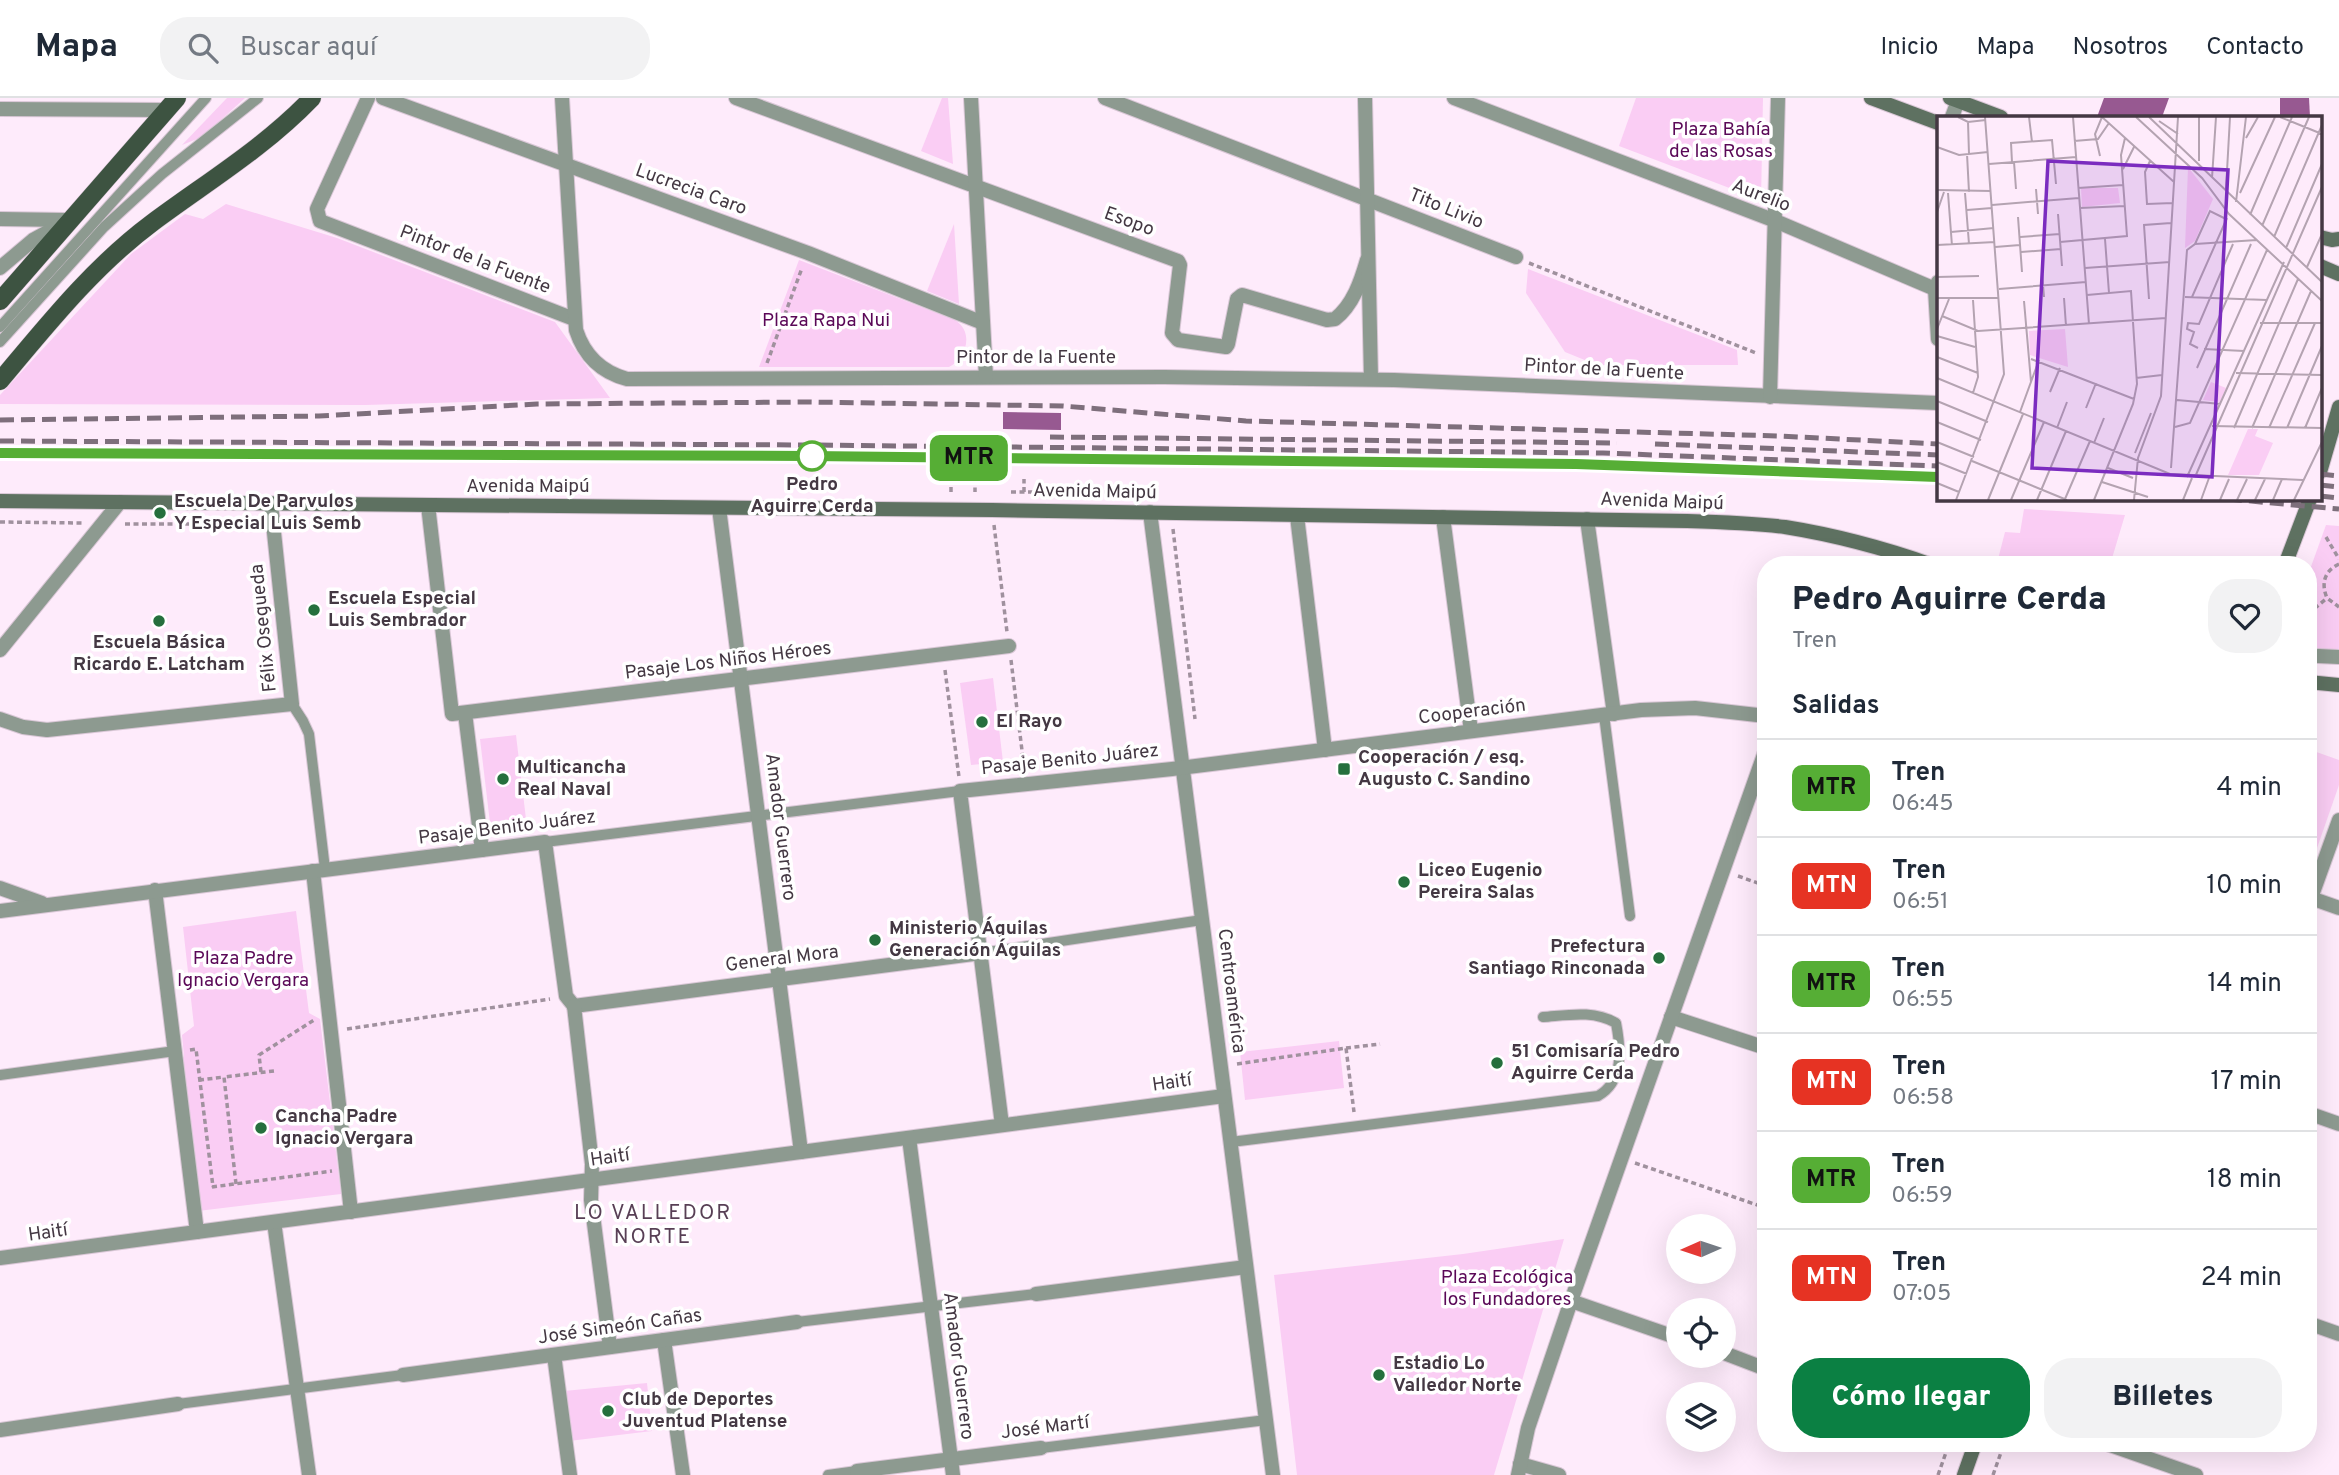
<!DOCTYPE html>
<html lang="es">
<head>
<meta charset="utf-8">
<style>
	:root { --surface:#fff; --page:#f2f2f3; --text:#1f2937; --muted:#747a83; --line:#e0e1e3; --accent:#0b8043 }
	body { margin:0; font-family:Overpass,sans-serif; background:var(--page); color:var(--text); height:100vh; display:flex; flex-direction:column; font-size:26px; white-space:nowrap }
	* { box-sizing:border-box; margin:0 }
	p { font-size:23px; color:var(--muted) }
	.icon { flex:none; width:38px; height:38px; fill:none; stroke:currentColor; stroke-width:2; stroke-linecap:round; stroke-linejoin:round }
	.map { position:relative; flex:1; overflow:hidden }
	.sheet { position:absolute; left:1757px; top:458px; width:560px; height:896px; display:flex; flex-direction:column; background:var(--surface); border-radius:28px; box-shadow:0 7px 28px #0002 }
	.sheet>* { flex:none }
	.badge { padding:0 14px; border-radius:10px; font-size:24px; line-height:46px }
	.needle { width:46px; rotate:267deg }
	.tools { position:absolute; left:1666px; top:1116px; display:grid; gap:14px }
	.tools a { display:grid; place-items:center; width:70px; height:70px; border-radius:50%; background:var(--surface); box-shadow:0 7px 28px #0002; font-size:35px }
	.map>.badge { position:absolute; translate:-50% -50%; box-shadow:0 0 0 4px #fff }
	h2 { padding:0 35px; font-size:26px; line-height:63px }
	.round { display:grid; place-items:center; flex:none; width:74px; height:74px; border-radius:28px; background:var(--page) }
	.headline { display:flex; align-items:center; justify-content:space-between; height:119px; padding:0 35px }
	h1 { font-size:33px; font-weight:800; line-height:52px }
	.button { display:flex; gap:14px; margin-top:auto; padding:14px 35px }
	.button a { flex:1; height:80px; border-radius:28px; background:var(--accent); color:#fff; font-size:28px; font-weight:800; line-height:80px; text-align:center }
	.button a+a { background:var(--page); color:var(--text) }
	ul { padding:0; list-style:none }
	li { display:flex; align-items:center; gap:21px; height:98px; padding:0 35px; border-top:2px solid var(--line) }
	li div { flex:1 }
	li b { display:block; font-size:26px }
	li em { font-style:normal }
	li .badge { min-width:77px; font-weight:700; text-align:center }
	header { display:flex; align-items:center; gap:42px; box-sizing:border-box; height:98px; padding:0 35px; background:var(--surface); border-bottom:2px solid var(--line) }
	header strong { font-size:33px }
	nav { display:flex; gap:38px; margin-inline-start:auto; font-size:24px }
	.search { width:490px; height:63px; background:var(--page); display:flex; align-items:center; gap:18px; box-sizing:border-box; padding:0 24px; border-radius:28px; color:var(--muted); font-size:26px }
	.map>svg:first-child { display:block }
	.green { fill:#facdf4 }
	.building { fill:#975991 }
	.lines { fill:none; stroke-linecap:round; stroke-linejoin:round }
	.lane-casing { stroke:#d9c7d6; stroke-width:12 }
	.street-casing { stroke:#d9c7d6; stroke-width:16 }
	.secondary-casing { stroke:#d9c7d6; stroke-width:16 }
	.primary-casing { stroke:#d9c7d6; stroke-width:19 }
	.path { stroke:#a0919e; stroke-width:3.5; stroke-dasharray:5 3.5; stroke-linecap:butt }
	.lane { stroke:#8d9a90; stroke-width:10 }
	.street { stroke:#8d9a90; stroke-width:14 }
	.secondary { stroke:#5e7161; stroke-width:14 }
	.primary { stroke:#3d5341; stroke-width:18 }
	.rail { stroke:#7e6f7c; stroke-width:5; stroke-dasharray:14 7; stroke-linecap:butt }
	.line-casing { stroke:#fff; stroke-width:16 }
	.line { stroke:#56ae35; stroke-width:10 }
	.stop-dot { fill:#fff; stroke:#56ae35; stroke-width:3.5 }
	.poi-dot { fill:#256f3d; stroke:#fff; stroke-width:2.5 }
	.labels { text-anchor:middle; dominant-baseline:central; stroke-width:7; stroke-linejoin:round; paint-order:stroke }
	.park-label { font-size:19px; fill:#5a0857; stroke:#fff }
	.street-label { font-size:19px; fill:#443843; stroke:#fff }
	.stop-label { font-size:19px; font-weight:bold; fill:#443843; stroke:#fff }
	.poi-label { font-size:19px; font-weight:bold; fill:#443843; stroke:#fff; text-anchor:start }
	.neighbourhood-label { font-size:21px; letter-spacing:2px; fill:#583f55; stroke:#fff }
	.inset-road { fill:none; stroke:#b4a3b1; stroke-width:2 }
	.view { fill:#7b2cbf; fill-opacity:0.15; stroke:#7b2cbf; stroke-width:3.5 }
	.inset-edge { fill:none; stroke:#443843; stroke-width:3.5 }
</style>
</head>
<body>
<header>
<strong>Mapa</strong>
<div class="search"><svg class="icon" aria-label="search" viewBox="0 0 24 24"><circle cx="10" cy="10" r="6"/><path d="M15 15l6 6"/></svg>Buscar aquí</div>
<nav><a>Inicio</a><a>Mapa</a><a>Nosotros</a><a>Contacto</a></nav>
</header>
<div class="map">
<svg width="2339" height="1377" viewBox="0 0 2339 1377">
	<rect width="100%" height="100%" fill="#feebfb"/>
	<g class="green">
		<polygon points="227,0 245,0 202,39 182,47"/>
		<polygon points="942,0 948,0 953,66 921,53"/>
		<polygon points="1636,0 1763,0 1761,102 1619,48"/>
		<polygon points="226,106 337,140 555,224 610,300 365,307 0,306 0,297 131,156 185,116 203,121"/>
		<polygon points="954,126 959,206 927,193"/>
		<path d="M 799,162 L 955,222 C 974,234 967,260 949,269 L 759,269 Z"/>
		<polygon points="1528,171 1737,252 1738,267 1597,267 1565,254 1526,195"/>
		<polygon points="2024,411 2125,417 2110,467 2005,467 1997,465 2005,434 2020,435"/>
		<polygon points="2326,427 2339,428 2339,564 2310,560 2308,557 2308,477"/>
		<polygon points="993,580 1003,664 971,667 960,585"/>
		<polygon points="516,637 526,721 490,725 480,641"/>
		<polygon points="2308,651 2339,662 2339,687 2308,776"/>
		<polygon points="296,813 309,915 320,921 341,1096 198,1113 181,964 184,958 182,937 194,928 183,829"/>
		<polygon points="1339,943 1344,990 1245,1002 1240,954"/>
		<polygon points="1564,1141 1494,1377 1297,1377 1274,1177 1463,1156"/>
		<polygon points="647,1285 652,1333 569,1343 564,1293"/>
	</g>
	<g class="building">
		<polygon points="2104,0 2169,0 2162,19 2097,19"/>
		<polygon points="2280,0 2309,0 2310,19 2280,19"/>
		<polygon points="1003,314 1061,315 1061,332 1003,331"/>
	</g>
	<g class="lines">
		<defs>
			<g id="lane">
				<polyline points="0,229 206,0"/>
				<polyline points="0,244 104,129 162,76 258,0"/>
				<polyline points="292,606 303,623 309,636 325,771"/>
				<polyline points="1604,617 1630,818"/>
				<polyline points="545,744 960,693"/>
				<polyline points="981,855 1202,822"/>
				<polyline points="0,977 175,953"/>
				<path d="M 1231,1044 L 1598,998 C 1624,983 1621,951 1616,925 C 1593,912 1569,917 1543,919"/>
				<polyline points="797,1224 1036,1196"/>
				<polyline points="178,1306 403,1277"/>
				<polyline points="1041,1350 1266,1322"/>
				<polyline points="828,1377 857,1373"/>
			</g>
			<g id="street">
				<polyline points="368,0 317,111 320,123 574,221"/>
				<polyline points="383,0 808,155 983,225"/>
				<path d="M 562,0 L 576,232 C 584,257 601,274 627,281 L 1164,279 L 1394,282 L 1938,305"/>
				<path d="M 736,0 L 1178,163 L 1180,167 L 1172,235 L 1178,242 L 1226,249 L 1228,246 L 1237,201 L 1242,197 L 1327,222 L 1335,221 C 1353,207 1361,183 1367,162"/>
				<polyline points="971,0 986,279"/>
				<polyline points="1105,0 1516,159"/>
				<polyline points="1365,0 1371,281"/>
				<polyline points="1454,0 1773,122 1935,191"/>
				<polyline points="0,11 166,12"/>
				<polyline points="1952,19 1959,0"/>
				<polyline points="0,121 66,122"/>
				<polyline points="0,170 33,142 66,124"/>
				<polyline points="1938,184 1935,191 1938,241"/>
				<polyline points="1770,299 1778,0"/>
				<polyline points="428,407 452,616 1009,548"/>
				<polyline points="719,410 801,1054"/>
				<polyline points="1150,414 1273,1377"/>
				<polyline points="1297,418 1325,652"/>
				<polyline points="1443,419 1471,633"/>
				<polyline points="1587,421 1614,616"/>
				<polyline points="0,552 120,404"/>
				<polyline points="2318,558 2339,559"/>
				<polyline points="465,615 482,752"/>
				<polyline points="0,621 23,629 47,632 292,606 271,406"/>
				<polyline points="313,773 351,1114"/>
				<polyline points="0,790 42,805"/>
				<polyline points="155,792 197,1134"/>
				<polyline points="2308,799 2339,810"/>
				<polyline points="2311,800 2339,722"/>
				<polyline points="0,813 545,744 566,898 574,908"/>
				<polyline points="574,908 981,855"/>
				<polyline points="574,908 592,1066 591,1102 610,1249"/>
				<polyline points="1671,919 1766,950"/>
				<polyline points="2308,1015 2339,1026"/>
				<polyline points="1002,1027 960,693 1172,671 1641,612 1695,610 1766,618"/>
				<polyline points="909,1040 953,1377"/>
				<polyline points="274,1124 309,1377"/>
				<polyline points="0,1160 1224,998"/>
				<polyline points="1036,1196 1246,1169"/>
				<polyline points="1571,1203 1678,1240"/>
				<polyline points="2308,1225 2339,1236"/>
				<polyline points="664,1242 683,1377"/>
				<polyline points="1724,1255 1766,1271"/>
				<polyline points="554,1257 570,1377"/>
				<polyline points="403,1277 797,1224"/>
				<polyline points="0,1332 178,1306"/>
				<polyline points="2107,1346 2196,1377"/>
				<polyline points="1520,1366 1559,1377"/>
				<polyline points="857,1373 1041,1350"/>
				<polyline points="1518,1377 1528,1330 1571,1203 1766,651"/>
			</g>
			<g id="secondary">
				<polyline points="1871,0 1938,25"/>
				<polyline points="1950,0 2001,19"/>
				<polyline points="2320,139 2332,142 2339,141"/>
				<polyline points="2320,168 2339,176"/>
				<polyline points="2320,374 2339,309"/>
				<path d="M 0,403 L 992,412 L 1687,423 C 1720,424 1753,425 1785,429 C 1835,437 1884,450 1932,467"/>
				<polyline points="2285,467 2310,401"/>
				<polyline points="2308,584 2339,587"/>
				<polyline points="1964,1377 1975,1346"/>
			</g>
			<g id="primary">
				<polyline points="0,203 177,0"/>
				<path d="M 0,283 C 47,227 93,169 152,125 C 207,84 264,50 312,0"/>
			</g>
		</defs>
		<use href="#lane" class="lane-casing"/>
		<use href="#street" class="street-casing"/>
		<use href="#secondary" class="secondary-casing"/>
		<use href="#primary" class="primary-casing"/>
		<g class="path">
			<polyline points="1529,165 1756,255"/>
			<polyline points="767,265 802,170"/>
			<polyline points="975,381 975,394"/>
			<polyline points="951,394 951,376 967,376"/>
			<polyline points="1011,394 1128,394 1128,400"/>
			<polyline points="1024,394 1024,381"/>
			<polyline points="0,424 82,425"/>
			<polyline points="125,426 257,426"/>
			<polyline points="994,427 1007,534"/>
			<polyline points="1173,431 1195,621"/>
			<polyline points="2326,439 2339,461"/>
			<path d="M 2339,466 C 2324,473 2321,486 2327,500 L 2339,509"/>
			<polyline points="2308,516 2327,500"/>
			<polyline points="1011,562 1024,669"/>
			<polyline points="945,572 959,679"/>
			<polyline points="1738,778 1766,788"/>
			<polyline points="347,931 550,901"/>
			<polyline points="1346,950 1380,946"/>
			<polyline points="190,952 196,951 213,1089"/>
			<polyline points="1237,966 1346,950 1354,1014"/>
			<polyline points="261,974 259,957 314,922"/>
			<polyline points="199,982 224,979"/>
			<polyline points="1635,1065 1766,1110"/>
			<polyline points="236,1086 224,979 274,973"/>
			<polyline points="212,1089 332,1073"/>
			<polyline points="1938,1377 1949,1346"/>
			<polyline points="1993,1377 2004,1346"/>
		</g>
		<use href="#lane" class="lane"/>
		<use href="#street" class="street"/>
		<use href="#secondary" class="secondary"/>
		<use href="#primary" class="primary"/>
		<g class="rail">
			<polyline points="0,322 319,318 537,306 809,304 1063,308 1246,323 1779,338 1938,346"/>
			<polyline points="1050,339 1617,345"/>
			<polyline points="0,343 809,347 1603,355 1938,368"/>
			<polyline points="1655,346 1938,357"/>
			<polyline points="0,355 810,358 1603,366 1938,379"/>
			<polyline points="2320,376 2339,378"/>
			<polyline points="2320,387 2339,389"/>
			<polyline points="2320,398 2339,400"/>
			<polyline points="2228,401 2339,411"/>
		</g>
	</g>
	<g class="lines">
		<defs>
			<polyline id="line" points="0,355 810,358 1576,366 1938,379"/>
		</defs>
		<use href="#line" class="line-casing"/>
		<use href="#line" class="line"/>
	</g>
	<circle class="stop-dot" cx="812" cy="358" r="14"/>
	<g class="poi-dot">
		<circle cx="160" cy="415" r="7"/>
		<circle cx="314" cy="512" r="7"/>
		<circle cx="159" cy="523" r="7"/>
		<circle cx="982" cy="624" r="7"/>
		<rect x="1337" y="664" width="14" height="14" rx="3.5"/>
		<circle cx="503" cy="681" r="7"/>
		<circle cx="1404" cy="784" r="7"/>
		<circle cx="875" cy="842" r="7"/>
		<circle cx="1659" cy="860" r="7"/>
		<circle cx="1497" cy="965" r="7"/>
		<circle cx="261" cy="1030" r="7"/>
		<circle cx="1379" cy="1277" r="7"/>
		<circle cx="608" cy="1313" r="7"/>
	</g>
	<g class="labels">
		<g class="park-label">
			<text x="1721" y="32">Plaza Bahía<tspan x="1721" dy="22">de las Rosas</tspan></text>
			<text x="826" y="223">Plaza Rapa Nui</text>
			<text x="243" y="861">Plaza Padre<tspan x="243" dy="22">Ignacio Vergara</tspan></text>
			<text x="1507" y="1180">Plaza Ecológica<tspan x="1507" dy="22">los Fundadores</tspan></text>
		</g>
		<g class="street-label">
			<text transform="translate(691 92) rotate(20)">Lucrecia Caro</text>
			<text transform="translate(1761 98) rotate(21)">Aurelio</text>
			<text transform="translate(1446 111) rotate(22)">Tito Livio</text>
			<text transform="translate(1129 124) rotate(20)">Esopo</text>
			<text transform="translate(475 162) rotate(21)">Pintor de la Fuente</text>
			<text x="1036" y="260">Pintor de la Fuente</text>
			<text transform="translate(1604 272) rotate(3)">Pintor de la Fuente</text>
			<text x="528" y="389">Avenida Maipú</text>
			<text transform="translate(1095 394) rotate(1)">Avenida Maipú</text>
			<text transform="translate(1662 404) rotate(2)">Avenida Maipú</text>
			<text transform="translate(264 530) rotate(-96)">Félix Osegueda</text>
			<text transform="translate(728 563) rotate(-7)">Pasaje Los Niños Héroes</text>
			<text transform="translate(1472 614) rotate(-7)">Cooperación</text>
			<text transform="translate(1070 662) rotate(-6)">Pasaje Benito Juárez</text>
			<text transform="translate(780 729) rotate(83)">Amador Guerrero</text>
			<text transform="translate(507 730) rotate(-7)">Pasaje Benito Juárez</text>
			<text transform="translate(782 861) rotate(-7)">General Mora</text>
			<text transform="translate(1231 893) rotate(83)">Centroamérica</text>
			<text transform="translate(1172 985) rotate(-8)">Haití</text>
			<text transform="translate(610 1060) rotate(-8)">Haití</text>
			<text transform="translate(48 1135) rotate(-8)">Haití</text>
			<text transform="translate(620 1229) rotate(-8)">José Simeón Cañas</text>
			<text transform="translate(958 1268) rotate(83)">Amador Guerrero</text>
			<text transform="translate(1045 1330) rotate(-7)">José Martí</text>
		</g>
		<g class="stop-label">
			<text x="812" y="387">Pedro<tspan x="812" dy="22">Aguirre Cerda</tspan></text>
		</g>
		<g class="poi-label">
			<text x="174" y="404">Escuela De Parvulos<tspan x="174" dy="22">Y Especial Luis Semb</tspan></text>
			<text x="328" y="501">Escuela Especial<tspan x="328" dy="22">Luis Sembrador</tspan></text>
			<text x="159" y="545" text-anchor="middle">Escuela Básica<tspan x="159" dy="22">Ricardo E. Latcham</tspan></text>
			<text x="996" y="624">El Rayo</text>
			<text x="1358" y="660">Cooperación / esq.<tspan x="1358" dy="22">Augusto C. Sandino</tspan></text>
			<text x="517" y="670">Multicancha<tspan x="517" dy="22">Real Naval</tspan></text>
			<text x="1418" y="773">Liceo Eugenio<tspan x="1418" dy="22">Pereira Salas</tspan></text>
			<text x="889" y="831">Ministerio Águilas<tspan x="889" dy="22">Generación Águilas</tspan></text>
			<text x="1645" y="849" text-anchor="end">Prefectura<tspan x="1645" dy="22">Santiago Rinconada</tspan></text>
			<text x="1511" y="954">51 Comisaría Pedro<tspan x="1511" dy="22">Aguirre Cerda</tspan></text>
			<text x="275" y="1019">Cancha Padre<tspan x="275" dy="22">Ignacio Vergara</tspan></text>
			<text x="1393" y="1266">Estadio Lo<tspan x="1393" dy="22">Valledor Norte</tspan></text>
			<text x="622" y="1302">Club de Deportes<tspan x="622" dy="22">Juventud Platense</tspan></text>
		</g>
		<g class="neighbourhood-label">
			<text x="653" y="1115">LO VALLEDOR<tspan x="653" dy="24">NORTE</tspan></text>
		</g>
	</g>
	<g transform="translate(1937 18)">
		<rect width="385" height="385" fill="#feebfb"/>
		<path d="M 251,51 L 276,83 L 258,125 L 248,132 ZM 144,72 L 181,72 L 183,87 L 145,91 ZM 128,213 L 131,251 L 93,239 L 92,215 ZM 274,266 L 289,272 L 283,286 L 266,284 ZM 311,313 L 321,313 L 318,320 L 336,327 L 322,359 L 291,359 Z" fill="#facdf4"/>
		<path class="inset-road" d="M 21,1 L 31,6 L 49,4M 92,1 L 95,26M 136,1 L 152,208M 165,1 L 237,66M 199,1 L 265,62 L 292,98 L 385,185M 212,1 L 385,166M 343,1 L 385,18M 222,5 L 241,18M 31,6 L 32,38M 309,22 L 321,1M 137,25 L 161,23 L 172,7M 0,31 L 22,39 L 51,36M 30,38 L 32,76M 163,40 L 158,18 L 165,1M 213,45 L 208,56 L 210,88 L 236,87M 262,45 L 262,1M 75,46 L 74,27 L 115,24 L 119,68M 77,46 L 79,73M 52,48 L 139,41M 186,53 L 197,31M 275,62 L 279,1M 141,72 L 186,69M 99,73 L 101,98M 289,73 L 293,1M 0,74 L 54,75M 11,77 L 15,130M 28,77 L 32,128M 303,77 L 338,1M 299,86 L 309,1M 55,89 L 142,82M 143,92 L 188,90M 30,94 L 55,92M 0,96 L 7,76M 121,98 L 125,150M 313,99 L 355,1M 81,101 L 85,156M 325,110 L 372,1M 14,116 L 57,112M 83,121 L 123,118M 337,121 L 385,9M 168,123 L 172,177M 123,126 L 190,120 L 184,39 L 188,22M 258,128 L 320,124M 0,129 L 58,126M 58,131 L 83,129M 349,132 L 385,48M 84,136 L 124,133M 370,151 L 385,118M 148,152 L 233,146M 105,157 L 107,181M 0,161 L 42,160M 62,173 L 149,166M 150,179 L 194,175 L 200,268 L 196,288 L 157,384M 248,181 L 330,184M 255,181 L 290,102M 0,182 L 62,182M 127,182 L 129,210M 212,183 L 207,109 L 234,107M 87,185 L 94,266M 5,200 L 41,215 L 229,202M 323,207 L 385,207M 0,213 L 12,183M 0,220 L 38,231M 261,232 L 253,228 L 257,216 L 250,213 L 251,207 L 262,208 L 296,128M 267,233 L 307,235M 0,241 L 41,257M 94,243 L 197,283M 260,252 L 314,128M 299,257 L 385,259M 0,262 L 233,358 L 366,364M 199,262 L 225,259M 113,276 L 123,252M 36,277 L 41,261 L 36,184M 240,284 L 284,288M 0,285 L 51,306M 149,292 L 159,267M 83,296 L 102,244M 0,306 L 44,324M 275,310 L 385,312M 238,311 L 253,307 L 330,134M 120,312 L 130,286M 297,312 L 361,163M 315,312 L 374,175M 332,312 L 378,207M 350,312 L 385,230M 368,312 L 385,272M 0,326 L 37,341M 157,327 L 167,302M 198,337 L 214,297M 35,345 L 130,384M 0,346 L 30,358M 171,352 L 196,362M 234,352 L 250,134 L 258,128 L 273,95 L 289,103M 250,361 L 347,146M 258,361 L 385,71M 165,366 L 211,381M 0,367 L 22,376M 128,383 L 153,325M 19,384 L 67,258 L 48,1M 51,384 L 86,298M 74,384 L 107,306M 100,384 L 129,315M 197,384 L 201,342 L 224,280 L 241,1M 246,384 L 255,362M 264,384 L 272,362M 283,384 L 292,363M 300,384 L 310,363M 318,384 L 328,363M 336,384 L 345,363M 357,384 L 385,326"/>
		<path class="view" d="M 111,45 L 291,54 L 275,361 L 95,352 Z"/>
		<rect width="385" height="385" class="inset-edge"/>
	</g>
</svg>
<div class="tools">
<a><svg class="needle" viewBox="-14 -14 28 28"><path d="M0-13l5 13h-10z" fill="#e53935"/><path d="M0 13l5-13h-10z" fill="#747a83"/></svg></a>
<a><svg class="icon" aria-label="locate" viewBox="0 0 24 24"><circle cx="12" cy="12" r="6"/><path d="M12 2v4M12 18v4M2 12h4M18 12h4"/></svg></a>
<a><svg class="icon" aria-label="layers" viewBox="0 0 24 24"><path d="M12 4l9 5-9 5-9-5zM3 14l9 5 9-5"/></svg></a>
</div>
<b class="badge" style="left:969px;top:360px;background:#56ae35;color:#111">MTR</b>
<section class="sheet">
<div class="headline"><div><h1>Pedro Aguirre Cerda</h1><p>Tren</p></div><a class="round"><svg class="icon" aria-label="heart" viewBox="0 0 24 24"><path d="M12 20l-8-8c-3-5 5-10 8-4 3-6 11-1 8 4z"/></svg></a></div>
<h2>Salidas</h2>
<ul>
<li><span class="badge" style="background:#56ae35;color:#111">MTR</span><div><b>Tren</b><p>06:45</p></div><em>4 min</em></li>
<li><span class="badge" style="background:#e63323;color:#fff">MTN</span><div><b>Tren</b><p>06:51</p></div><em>10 min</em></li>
<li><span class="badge" style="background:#56ae35;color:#111">MTR</span><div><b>Tren</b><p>06:55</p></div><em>14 min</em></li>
<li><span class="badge" style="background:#e63323;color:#fff">MTN</span><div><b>Tren</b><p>06:58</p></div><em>17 min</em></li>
<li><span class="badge" style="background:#56ae35;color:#111">MTR</span><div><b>Tren</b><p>06:59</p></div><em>18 min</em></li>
<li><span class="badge" style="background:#e63323;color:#fff">MTN</span><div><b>Tren</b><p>07:05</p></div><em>24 min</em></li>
</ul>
<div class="button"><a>Cómo llegar</a><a>Billetes</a></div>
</section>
</div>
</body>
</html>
